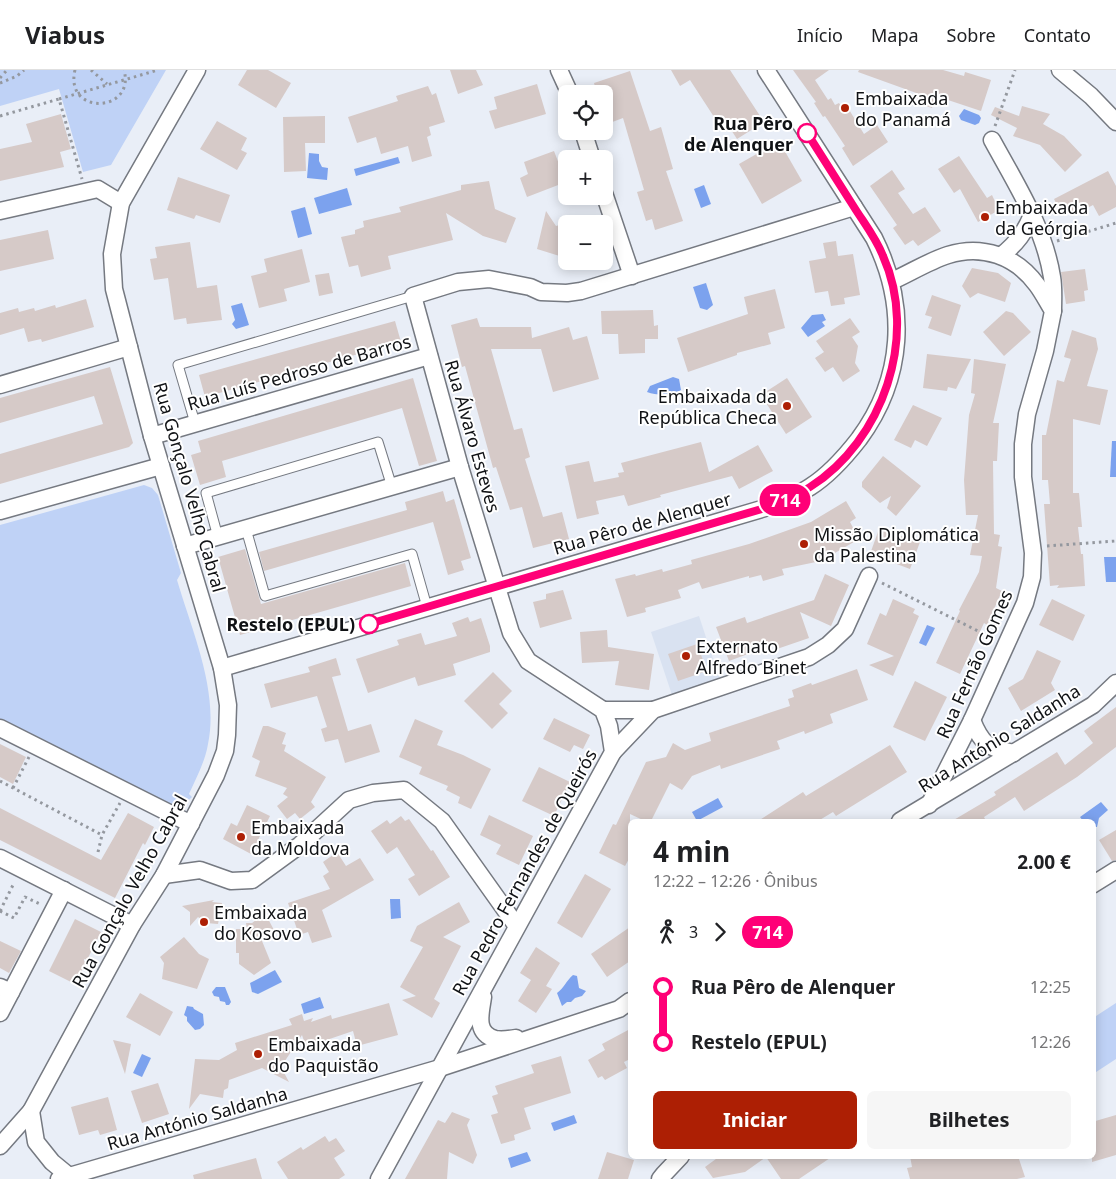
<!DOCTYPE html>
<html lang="pt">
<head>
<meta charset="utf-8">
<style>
	:root { --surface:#fff; --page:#f6f6f6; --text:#202124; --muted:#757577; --line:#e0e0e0; --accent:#ad1f04 }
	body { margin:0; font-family:"Noto Sans",sans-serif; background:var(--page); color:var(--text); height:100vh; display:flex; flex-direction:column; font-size:19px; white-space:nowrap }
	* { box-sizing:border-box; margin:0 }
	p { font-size:16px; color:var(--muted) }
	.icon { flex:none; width:28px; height:28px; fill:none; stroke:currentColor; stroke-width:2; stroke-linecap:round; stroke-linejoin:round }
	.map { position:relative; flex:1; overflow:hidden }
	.panel { position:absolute; left:628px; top:749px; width:468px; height:340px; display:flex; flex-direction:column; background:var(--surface); border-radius:8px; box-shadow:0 2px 12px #0003 }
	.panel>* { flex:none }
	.badge { padding:0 10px; border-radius:16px; font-size:18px; line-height:32px }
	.fabs { position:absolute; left:558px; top:15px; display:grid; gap:10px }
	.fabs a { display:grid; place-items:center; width:55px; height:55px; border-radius:8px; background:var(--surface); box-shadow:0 2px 12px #0003; font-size:25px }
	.map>.badge { position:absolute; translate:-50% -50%; box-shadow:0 0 0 2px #fff }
	.legs { display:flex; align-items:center; gap:8px; height:55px; padding:0 25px; font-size:16px }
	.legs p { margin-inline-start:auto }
	.overview { display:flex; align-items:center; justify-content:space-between; height:85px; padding:0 25px }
	h1 { font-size:28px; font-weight:700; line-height:38px }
	.button { display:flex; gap:10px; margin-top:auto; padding:10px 25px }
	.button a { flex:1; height:58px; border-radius:8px; background:var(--accent); color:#fff; font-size:20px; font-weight:700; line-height:58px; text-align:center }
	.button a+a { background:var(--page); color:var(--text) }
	ul { padding:0 25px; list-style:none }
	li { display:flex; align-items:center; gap:18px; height:55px; font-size:19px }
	li i { display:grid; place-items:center; width:8px; height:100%; margin:0 6px; background:currentColor }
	li i::after { content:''; width:12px; height:12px; margin:-6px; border:4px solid; border-radius:50%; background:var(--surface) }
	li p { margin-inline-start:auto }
	li:first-child i { background:linear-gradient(#0000 50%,currentColor 0) }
	li:last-child i { background:linear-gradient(currentColor 50%,#0000 0) }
	header { display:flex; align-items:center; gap:30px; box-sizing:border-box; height:70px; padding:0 25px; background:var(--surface); border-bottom:1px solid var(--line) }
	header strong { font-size:24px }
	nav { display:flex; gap:28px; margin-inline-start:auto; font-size:18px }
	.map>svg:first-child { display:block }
	.built { fill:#d9e2f1 }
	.green { fill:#bfd2f6 }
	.water { fill:#7ca2ee }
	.building { fill:#d6cac8 }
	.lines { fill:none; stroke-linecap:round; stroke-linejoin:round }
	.lane-casing { stroke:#757981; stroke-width:11 }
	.street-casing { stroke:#757981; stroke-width:19 }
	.path { stroke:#94989f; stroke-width:3; stroke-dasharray:2.5 4; stroke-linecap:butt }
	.lane { stroke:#fff; stroke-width:9 }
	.street { stroke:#fff; stroke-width:16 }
	.line-1-casing { stroke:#fff; stroke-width:11 }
	.line-1 { stroke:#f07; stroke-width:8 }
	.poi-dot { fill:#ad1f04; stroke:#fff; stroke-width:2 }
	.stop-1-dot { fill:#fff; stroke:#f07; stroke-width:2.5 }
	.labels { text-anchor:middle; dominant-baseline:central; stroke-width:4; stroke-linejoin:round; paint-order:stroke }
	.poi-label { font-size:18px; fill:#101215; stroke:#fff; text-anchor:start }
	.stop-label { font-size:18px; font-weight:bold; fill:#101215; stroke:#fff; text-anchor:end }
	.street-label { font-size:18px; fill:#101215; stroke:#fff }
</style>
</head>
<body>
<header>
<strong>Viabus</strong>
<nav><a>Início</a><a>Mapa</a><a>Sobre</a><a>Contato</a></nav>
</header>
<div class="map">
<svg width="1116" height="1109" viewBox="0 0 1116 1109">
	<rect width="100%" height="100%" fill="#e9eef7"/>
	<polygon class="built" points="699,546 720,610 672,625 651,562"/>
	<g class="green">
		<polygon points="0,0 166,0 111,95 83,102 59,19 0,36"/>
		<path d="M 144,415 L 152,418 L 158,425 L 181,503 L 177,510 C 192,561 219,621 208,674 C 205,692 196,708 189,724 L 192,727 C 185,734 180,736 169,735 L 0,650 L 0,455 Z"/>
		<polygon points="1116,933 1116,989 1093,1004 1093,948"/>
	</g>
	<g class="water">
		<polygon points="964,39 979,45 981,48 979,53 975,55 961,50 959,46"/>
		<polygon points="309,83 319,84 319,91 322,97 328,98 327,110 307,108"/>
		<polygon points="398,87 400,93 356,106 354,99"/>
		<polygon points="704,115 711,134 701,138 694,119"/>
		<polygon points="347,118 352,135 319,144 314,128"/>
		<polygon points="305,137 312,164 298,168 291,141"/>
		<polygon points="706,213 713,235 707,240 700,238 693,217"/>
		<polygon points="242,233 249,255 236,259 232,254 235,250 231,236"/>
		<polygon points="823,244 826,250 822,252 825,256 808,267 801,258 812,245"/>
		<path d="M 673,307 L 679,309 L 681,320 C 671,326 658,326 647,322 L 650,316 Z"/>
		<polygon points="1112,371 1116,371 1116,407 1110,407"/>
		<polygon points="1104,487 1116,487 1116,512 1106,512"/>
		<polygon points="927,555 935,558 926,576 919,573"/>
		<polygon points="718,728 723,737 697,751 692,742"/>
		<polygon points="1101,732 1108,740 1099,748 1097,757 1093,757 1092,751 1083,751 1080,747"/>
		<polygon points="390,829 400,829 401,848 391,849"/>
		<polygon points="275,900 282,912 258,924 252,922 250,913"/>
		<path d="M 573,905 L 577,906 L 579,918 L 586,921 L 582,926 L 575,928 L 571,932 L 567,932 L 562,936 L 557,923 C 564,918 566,911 573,905 Z"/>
		<polygon points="216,917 225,917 231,932 229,935 226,935 225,932 220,931 219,927 214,926 212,922"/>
		<polygon points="320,927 324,938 304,944 301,934"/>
		<polygon points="187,936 193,937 194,939 203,944 204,955 200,959 195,960 187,951 187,947 184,945"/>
		<polygon points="142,984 151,988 142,1007 133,1003"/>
		<polygon points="574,1045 577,1053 554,1061 551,1053"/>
		<polygon points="527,1082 531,1091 511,1098 508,1088"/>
	</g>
	<g class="building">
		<polygon points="247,0 268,0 291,13 276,38 238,15"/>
		<polygon points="450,0 476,0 483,15 458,24"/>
		<polygon points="671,0 730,0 764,52 737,69 722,46 716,50 690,10 680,16"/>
		<polygon points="793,0 829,0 815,10 828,30 831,28 835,35 839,33 844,41 848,38 864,64 877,55 888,72 853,96 842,78 845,76 825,46 823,47 814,33 816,32"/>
		<polygon points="859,0 943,0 964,6 965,2 991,10 981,41 936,26 932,38 916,33 919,24 858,2"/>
		<polygon points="630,1 650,61 661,57 673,99 666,101 683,151 655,160 652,149 646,151 637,122 644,120 623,48 607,54 604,44 604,24 597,24 594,13"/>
		<polygon points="537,14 546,44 495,59 489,41 497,39 494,27"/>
		<polygon points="428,16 432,25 436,23 445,52 429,57 431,65 427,67 432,86 412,92 408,76 381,84 376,67 357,73 348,47 398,31 396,26"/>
		<polygon points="1022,36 1050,44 1043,54 1064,66 1082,85 1065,102 1040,75 1013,66 1017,58 991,45 995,37 1019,46"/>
		<polygon points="61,44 71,79 60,82 64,97 0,111 0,79 32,72 26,54"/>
		<polygon points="325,46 325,73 305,73 306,101 284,102 283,47"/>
		<polygon points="217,51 247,68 241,80 247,83 237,100 200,79"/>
		<polygon points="779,71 802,111 762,134 739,94"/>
		<polygon points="554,81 566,112 527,127 520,108 528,104 524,92"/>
		<polygon points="959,86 987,128 992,125 999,140 978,152 960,119 954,123 938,99"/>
		<polygon points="892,100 905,119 898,123 913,144 925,137 941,161 918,176 913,170 905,175 893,158 897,155 870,116"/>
		<polygon points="1108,101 1116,116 1116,137 1099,146 1093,135 1072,146 1070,142 1062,145 1054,129"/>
		<polygon points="178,107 230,125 220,153 196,145 194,149 167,140"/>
		<polygon points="489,111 495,139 516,148 506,173 483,166 446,143 453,170 388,186 391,199 361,207 358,195 349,197 341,167 355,164 355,160 364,157 363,151 401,142 399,137 461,120 461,115"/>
		<polygon points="546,141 556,156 566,153 566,188 537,179"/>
		<polygon points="48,160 54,189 0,201 0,170"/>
		<polygon points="836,171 838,186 853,184 860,225 844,228 845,234 831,236 828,221 815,223 809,191 826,188 823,173"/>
		<polygon points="190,172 197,218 217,215 222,250 187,254 186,248 174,250 168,208 154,210 150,189 157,188 155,177"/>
		<polygon points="302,179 310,212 284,219 287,231 259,238 251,206 267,202 264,189"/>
		<polygon points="972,198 998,203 1011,213 1005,232 978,223 970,228 962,216"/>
		<polygon points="1085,199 1088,220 1084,221 1085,231 1066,234 1061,202"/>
		<polygon points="329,203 333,223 319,226 315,205"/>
		<polygon points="775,219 785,258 768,263 771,274 737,283 737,285 688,302 677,268 748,244 744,227"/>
		<polygon points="932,225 961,235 951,266 928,258 932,247 925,245"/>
		<polygon points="86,229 94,257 42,272 41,269 28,272 24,258 0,265 0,243 18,238 19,242 34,238 35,241 55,235 56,238"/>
		<polygon points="653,240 654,256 658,255 658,269 645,269 645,283 619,284 618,264 602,264 601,241"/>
		<polygon points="1006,241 1013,243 1031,262 1004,286 983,262"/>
		<polygon points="477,248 480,257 531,257 532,268 569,257 573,270 587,266 599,309 553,322 541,279 491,279 514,360 522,358 530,387 525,389 543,447 562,442 569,469 533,478 522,437 510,440 496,397 493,398 465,296 462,297 451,255"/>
		<polygon points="850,248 860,262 852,267 858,276 855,293 860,301 843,312 833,297 825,302 815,288 824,282 816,271"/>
		<polygon points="395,251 401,272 205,327 199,305"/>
		<polygon points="1072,260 1096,268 1098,279 1087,316 1108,320 1100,355 1073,349 1073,423 1079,423 1082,457 1078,457 1081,484 1083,484 1085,516 1057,518 1059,515 1050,516 1044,434 1050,434 1048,410 1042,410 1042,365 1046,365 1057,310 1064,312 1071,289 1064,287"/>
		<polygon points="927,284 971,289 956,319 948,317 947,321 923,318"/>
		<polygon points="974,289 1006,294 993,353 999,353 997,391 993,391 994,464 1000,465 998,476 1002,477 996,518 1002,521 987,555 984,553 960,604 936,593 960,541 959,540 979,502 982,486 970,485 978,445 966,445 964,410 969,345 975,324 971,323"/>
		<polygon points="110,297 133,373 129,377 0,414 0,384 103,354 94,326 0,353 0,328"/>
		<polygon points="413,308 437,391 419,396 402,338 222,391 226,407 200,415 191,385 201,382 198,371"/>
		<polygon points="787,308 812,347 786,364 761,325"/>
		<polygon points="913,335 942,348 927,376 915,370 911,378 894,370"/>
		<polygon points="701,372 709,402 758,375 773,401 739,419 732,406 660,425 661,427 628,436 624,425 596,431 599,444 577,449 565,396 589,391 594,412 619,407 618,403 624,402 621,393"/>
		<polygon points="883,386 921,416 896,446 887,438 891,426 880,433 862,417 862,412"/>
		<polygon points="443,421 446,432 454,429 471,488 461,491 464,500 448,505 433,452 264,501 259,482 407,440 405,432"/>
		<polygon points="846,431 856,448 850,452 859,469 821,491 782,499 784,505 763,511 761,505 749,508 749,506 702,519 699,512 678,520 681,528 645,538 646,542 627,547 615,509 635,504 636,506 662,499 663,502 692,494 691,490 749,474 811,452"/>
		<polygon points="879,459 920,472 910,499 870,484"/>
		<polygon points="245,479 261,534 405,493 411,516 240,565 218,487"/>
		<polygon points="825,504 849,515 831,556 800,542 809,568 777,579 775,574 729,591 716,557 745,547 747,553 814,530"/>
		<polygon points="563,520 572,549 540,558 533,532 546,529 546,524"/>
		<polygon points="893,529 915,539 913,543 919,546 893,606 869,595 894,586 867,574 880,543 886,546"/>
		<polygon points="1052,529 1085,545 1073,571 1039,555"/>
		<polygon points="468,547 470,552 481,548 490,576 490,582 453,594 456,605 418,616 415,607 368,623 356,589 399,575 397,570 421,563 425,575 457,566 452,553"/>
		<polygon points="607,560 608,577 654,584 649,620 615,615 619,591 582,593 580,562"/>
		<polygon points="697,574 707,601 678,611 668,584"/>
		<polygon points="1037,580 1061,591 1051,613 1055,620 1021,641 1008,618 1023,609"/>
		<polygon points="336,588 341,605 332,607 348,661 371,654 380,682 345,693 338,669 325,672 321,659 327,657 317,626 271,638 264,614 310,602 308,597"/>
		<polygon points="857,599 868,630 830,644 833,653 805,664 804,661 777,671 780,679 721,699 720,695 692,706 682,720 670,713 651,751 645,751 630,744 630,787 625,796 599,783 613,754 616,755 646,692 666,687 673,673 685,680 711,671 709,663 790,636 788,629 794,627 792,620 811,613 812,615"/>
		<polygon points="493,602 512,621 499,634 508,643 492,659 464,631"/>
		<polygon points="915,611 947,627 925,671 893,657"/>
		<polygon points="1116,637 1116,677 1077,707 1024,741 1015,727 984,747 986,751 952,751 996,725 994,722 1057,682 1065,695 1093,673 1084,661"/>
		<polygon points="554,648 590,665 583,679 574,675 570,682 543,669"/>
		<polygon points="415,649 443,661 437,675 463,685 491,699 471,739 458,733 460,727 446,720 448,716 419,704 422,697 399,687"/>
		<polygon points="263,656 268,656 286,663 282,674 286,675 284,681 326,707 311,732 315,737 300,749 295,743 287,749 277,736 288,727 283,724 287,718 255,706 260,691 252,687"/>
		<polygon points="0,674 26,687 13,714 0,707"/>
		<polygon points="890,675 907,702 836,746 833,742 818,751 758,751 803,722 806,726"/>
		<polygon points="539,697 570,712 554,746 522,731"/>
		<polygon points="247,735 270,746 251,784 223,769 231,753 237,756"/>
		<polygon points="0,738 101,790 128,743 154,757 145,775 143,773 115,828 0,770"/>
		<polygon points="489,745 533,766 519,795 496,784 501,775 480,765"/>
		<polygon points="401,746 405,751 409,749 431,781 433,780 450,807 419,826 408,809 415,805 397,777 387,784 371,761 387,750 390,754"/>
		<polygon points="1116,760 1116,790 1112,791 1099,770"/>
		<polygon points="337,782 346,796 360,788 374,810 322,840 332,867 312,873 308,862 299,865 288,833 330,819 323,806 329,802 323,792"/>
		<polygon points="585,804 611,819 582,868 557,853"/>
		<polygon points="214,830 212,832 222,833 218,854 206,853 198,847 190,856 190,842 182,836"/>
		<polygon points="459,832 470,852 443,867 461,876 434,929 440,933 432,948 402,930 416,926 400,917 423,877 410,871 417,856"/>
		<polygon points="265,843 275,862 262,871 271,893 254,905 239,894 239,883 236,883 236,859 247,859 246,853 252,853"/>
		<polygon points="75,849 101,862 87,890 84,889 84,891 86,892 75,914 49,901"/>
		<polygon points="630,857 630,891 607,907 591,884"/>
		<polygon points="184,867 199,884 209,889 197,919 162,909 164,893 160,887"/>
		<polygon points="0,871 21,881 9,903 0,898"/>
		<polygon points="536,877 560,893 546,916 552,919 536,943 518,931 531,910 520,903"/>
		<polygon points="140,923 173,942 160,966 126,947"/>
		<polygon points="389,933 398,965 357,976 353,961 306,977 302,965 281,997 289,1012 262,998 229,1010 228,1018 224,1020 223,1028 200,1024 189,1039 195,989 219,990 237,980 235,973 292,955 289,949 302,944 304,951 313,948 311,952 331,945 332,949"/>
		<polygon points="630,959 630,989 624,992 627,998 605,1010 602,1006 598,1008 588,990 605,980 602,974"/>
		<polygon points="113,970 131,974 125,1004"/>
		<polygon points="561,986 571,1023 524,1038 531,1059 514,1065 515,1070 501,1074 491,1045 498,1043 492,1026 498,1024 495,1016 534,1003 531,995"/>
		<polygon points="158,1013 169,1044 142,1053 131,1021"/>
		<polygon points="108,1027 117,1060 100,1065 98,1060 79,1065 71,1037"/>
		<polygon points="452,1042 470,1049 467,1055 477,1085 473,1094 449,1082 447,1109 405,1109 438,1050 445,1053"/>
		<polygon points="1116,1045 1116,1085 1092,1092 1092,1052"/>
		<polygon points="325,1066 329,1072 336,1068 345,1081 334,1088 345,1105 339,1109 288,1109 277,1092 301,1077 303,1080"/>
		<polygon points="607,1082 634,1090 628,1109 598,1109"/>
		<polygon points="720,1086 833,1086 799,1109 781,1109 766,1087 745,1102 713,1108 705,1097"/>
		<polygon points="910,1086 1018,1086 1025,1107 1017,1109 910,1109 907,1098 912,1097"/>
		<polygon points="256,1088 262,1109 194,1109 193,1105"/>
	</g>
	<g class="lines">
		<defs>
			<g id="lane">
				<polyline points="195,353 178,295 413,226"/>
				<polyline points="246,459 265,526 412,484 427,537"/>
				<polyline points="218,467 206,423 378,372 392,417"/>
			</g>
			<g id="street">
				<polyline points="559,0 570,24"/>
				<polyline points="1060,0 1091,26 1116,52"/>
				<polyline points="583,61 592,89"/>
				<path d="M 992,70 C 1016,114 1044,157 1052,207 C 1054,218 1053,230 1053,241"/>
				<polyline points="604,123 632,206"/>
				<polyline points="0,141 98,119 121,133"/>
				<path d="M 1002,185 C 1017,173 1025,162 1032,145"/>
				<path d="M 892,211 C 910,203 929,191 948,185 C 982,174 1016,186 1037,215 C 1043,223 1048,233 1053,241 L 1045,281 L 1027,344 L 1023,374 L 1023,407 L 1033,483 L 1032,507 L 1025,533 L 1006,575 L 972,650 L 929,735"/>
				<polyline points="0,315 129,277"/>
				<polyline points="152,366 429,286"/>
				<polyline points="0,441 161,396"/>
				<polyline points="185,476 460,397"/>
				<path d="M 222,598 L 765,438 C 780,432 796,426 810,417 C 829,405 845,387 859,369 C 904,308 908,236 874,168 L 766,0"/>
				<polyline points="603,640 653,640"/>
				<path d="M 972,650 C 982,675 988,678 1014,683"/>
				<polyline points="0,658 191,754"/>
				<polyline points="613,682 653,640 809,587 828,575 845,559 869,506"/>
				<polyline points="900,751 1093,635 1116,613"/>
				<polyline points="0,788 132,855"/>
				<polyline points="164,805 200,800 231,811 252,810 300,775 349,730 373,723 404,720 442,751 516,855"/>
				<polyline points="1092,815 1116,800"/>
				<polyline points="0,917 11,922 64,820"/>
				<path d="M 483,927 C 481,942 474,963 495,969 C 501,970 510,969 516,968"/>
				<polyline points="0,943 11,922"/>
				<polyline points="31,1041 36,1072 52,1092 69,1106"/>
				<polyline points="0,1076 31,1041 132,855 164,805 216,705 225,681 227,665 228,635 222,598 152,366 114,219 112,184 121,133 197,0"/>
				<polyline points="59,1109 440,998 619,939 630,931"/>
				<polyline points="379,1109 613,682 609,656 603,640 528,591 511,563 460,397 413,226 458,212 489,209 530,217 541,222 567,223 581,221 854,137"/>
				<polyline points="660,1109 664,1104 681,1086"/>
			</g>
		</defs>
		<use href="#lane" class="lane-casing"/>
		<use href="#street" class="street-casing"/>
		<g class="path">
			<path d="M 75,0 C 64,46 136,43 124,0"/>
			<polyline points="91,0 107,14"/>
			<polyline points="0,8 7,0"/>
			<polyline points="0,13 17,6 24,0"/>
			<polyline points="59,29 158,0"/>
			<polyline points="0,46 59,29 82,109"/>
			<polyline points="995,56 1015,0"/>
			<polyline points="1057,171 1116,153"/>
			<polyline points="1047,476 1116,471"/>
			<polyline points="882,513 992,568"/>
			<polyline points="0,711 102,765"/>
			<polyline points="13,718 29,687"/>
			<polyline points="98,782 102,765 120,733"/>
			<polyline points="0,841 14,848 25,827 40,834"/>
			<polyline points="0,841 14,813"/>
		</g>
		<use href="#lane" class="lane"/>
		<use href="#street" class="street"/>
	</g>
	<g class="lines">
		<defs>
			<path id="line-1" d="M 369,554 L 765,438 C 780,432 796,426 810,417 C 883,371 919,266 883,186 C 876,168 864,153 854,137 C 838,112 823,88 807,63"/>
		</defs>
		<use href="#line-1" class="line-1-casing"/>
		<use href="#line-1" class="line-1"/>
	</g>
	<g class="poi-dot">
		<circle cx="845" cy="38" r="5"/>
		<circle cx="985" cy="147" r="5"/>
		<circle cx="787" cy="336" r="5"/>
		<circle cx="804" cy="474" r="5"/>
		<circle cx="686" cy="586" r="5"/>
		<circle cx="241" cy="767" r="5"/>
		<circle cx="204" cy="852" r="5"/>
		<circle cx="258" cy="984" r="5"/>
	</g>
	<g class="stop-1-dot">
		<circle cx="807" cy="63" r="9"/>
		<circle cx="369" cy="554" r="9"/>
	</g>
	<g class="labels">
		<g class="poi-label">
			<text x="855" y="28">Embaixada<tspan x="855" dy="21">do Panamá</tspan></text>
			<text x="995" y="137">Embaixada<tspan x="995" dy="21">da Geórgia</tspan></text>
			<text x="777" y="326" text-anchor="end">Embaixada da<tspan x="777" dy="21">República Checa</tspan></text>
			<text x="814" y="464">Missão Diplomática<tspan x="814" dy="21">da Palestina</tspan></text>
			<text x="696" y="576">Externato<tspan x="696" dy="21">Alfredo Binet</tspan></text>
			<text x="251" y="757">Embaixada<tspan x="251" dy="21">da Moldova</tspan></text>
			<text x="214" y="842">Embaixada<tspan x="214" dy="21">do Kosovo</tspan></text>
			<text x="268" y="974">Embaixada<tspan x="268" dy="21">do Paquistão</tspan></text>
		</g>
		<g class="stop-label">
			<text x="793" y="53">Rua Pêro<tspan x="793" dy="21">de Alenquer</tspan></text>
			<text x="355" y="554">Restelo (EPUL)</text>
		</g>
		<g class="street-label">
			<text transform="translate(299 302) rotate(-16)">Rua Luís Pedroso de Barros</text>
			<text transform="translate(473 366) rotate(74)">Rua Álvaro Esteves</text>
			<text transform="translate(190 417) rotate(74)">Rua Gonçalo Velho Cabral</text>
			<text transform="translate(642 453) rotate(-16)">Rua Pêro de Alenquer</text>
			<text transform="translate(974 594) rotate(-66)">Rua Fernão Gomes</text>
			<text transform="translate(999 668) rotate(-32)">Rua António Saldanha</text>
			<text transform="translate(524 802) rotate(-61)">Rua Pedro Fernandes de Queirós</text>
			<text transform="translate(129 821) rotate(-61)">Rua Gonçalo Velho Cabral</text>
			<text transform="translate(197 1048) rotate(-16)">Rua António Saldanha</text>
		</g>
	</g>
</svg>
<div class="fabs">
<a><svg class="icon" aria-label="locate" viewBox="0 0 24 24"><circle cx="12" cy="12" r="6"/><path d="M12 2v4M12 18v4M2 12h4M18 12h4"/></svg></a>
<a>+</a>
<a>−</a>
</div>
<b class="badge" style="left:785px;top:430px;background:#f07;color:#fff">714</b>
<section class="panel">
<div class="overview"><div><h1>4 min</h1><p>12:22 – 12:26 · Ônibus</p></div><b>2.00 €</b></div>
<div class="legs"><svg class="icon" aria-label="walk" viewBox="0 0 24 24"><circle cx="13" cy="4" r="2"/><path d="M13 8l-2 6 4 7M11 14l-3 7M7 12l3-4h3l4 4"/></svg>3<svg class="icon" aria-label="forward" viewBox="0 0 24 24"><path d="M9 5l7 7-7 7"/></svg><b class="badge" style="background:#f07;color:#fff">714</b></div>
<ul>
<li><i style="color:#f07"></i><b>Rua Pêro de Alenquer</b><p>12:25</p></li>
<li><i style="color:#f07"></i><b>Restelo (EPUL)</b><p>12:26</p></li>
</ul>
<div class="button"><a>Iniciar</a><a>Bilhetes</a></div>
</section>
</div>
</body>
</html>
